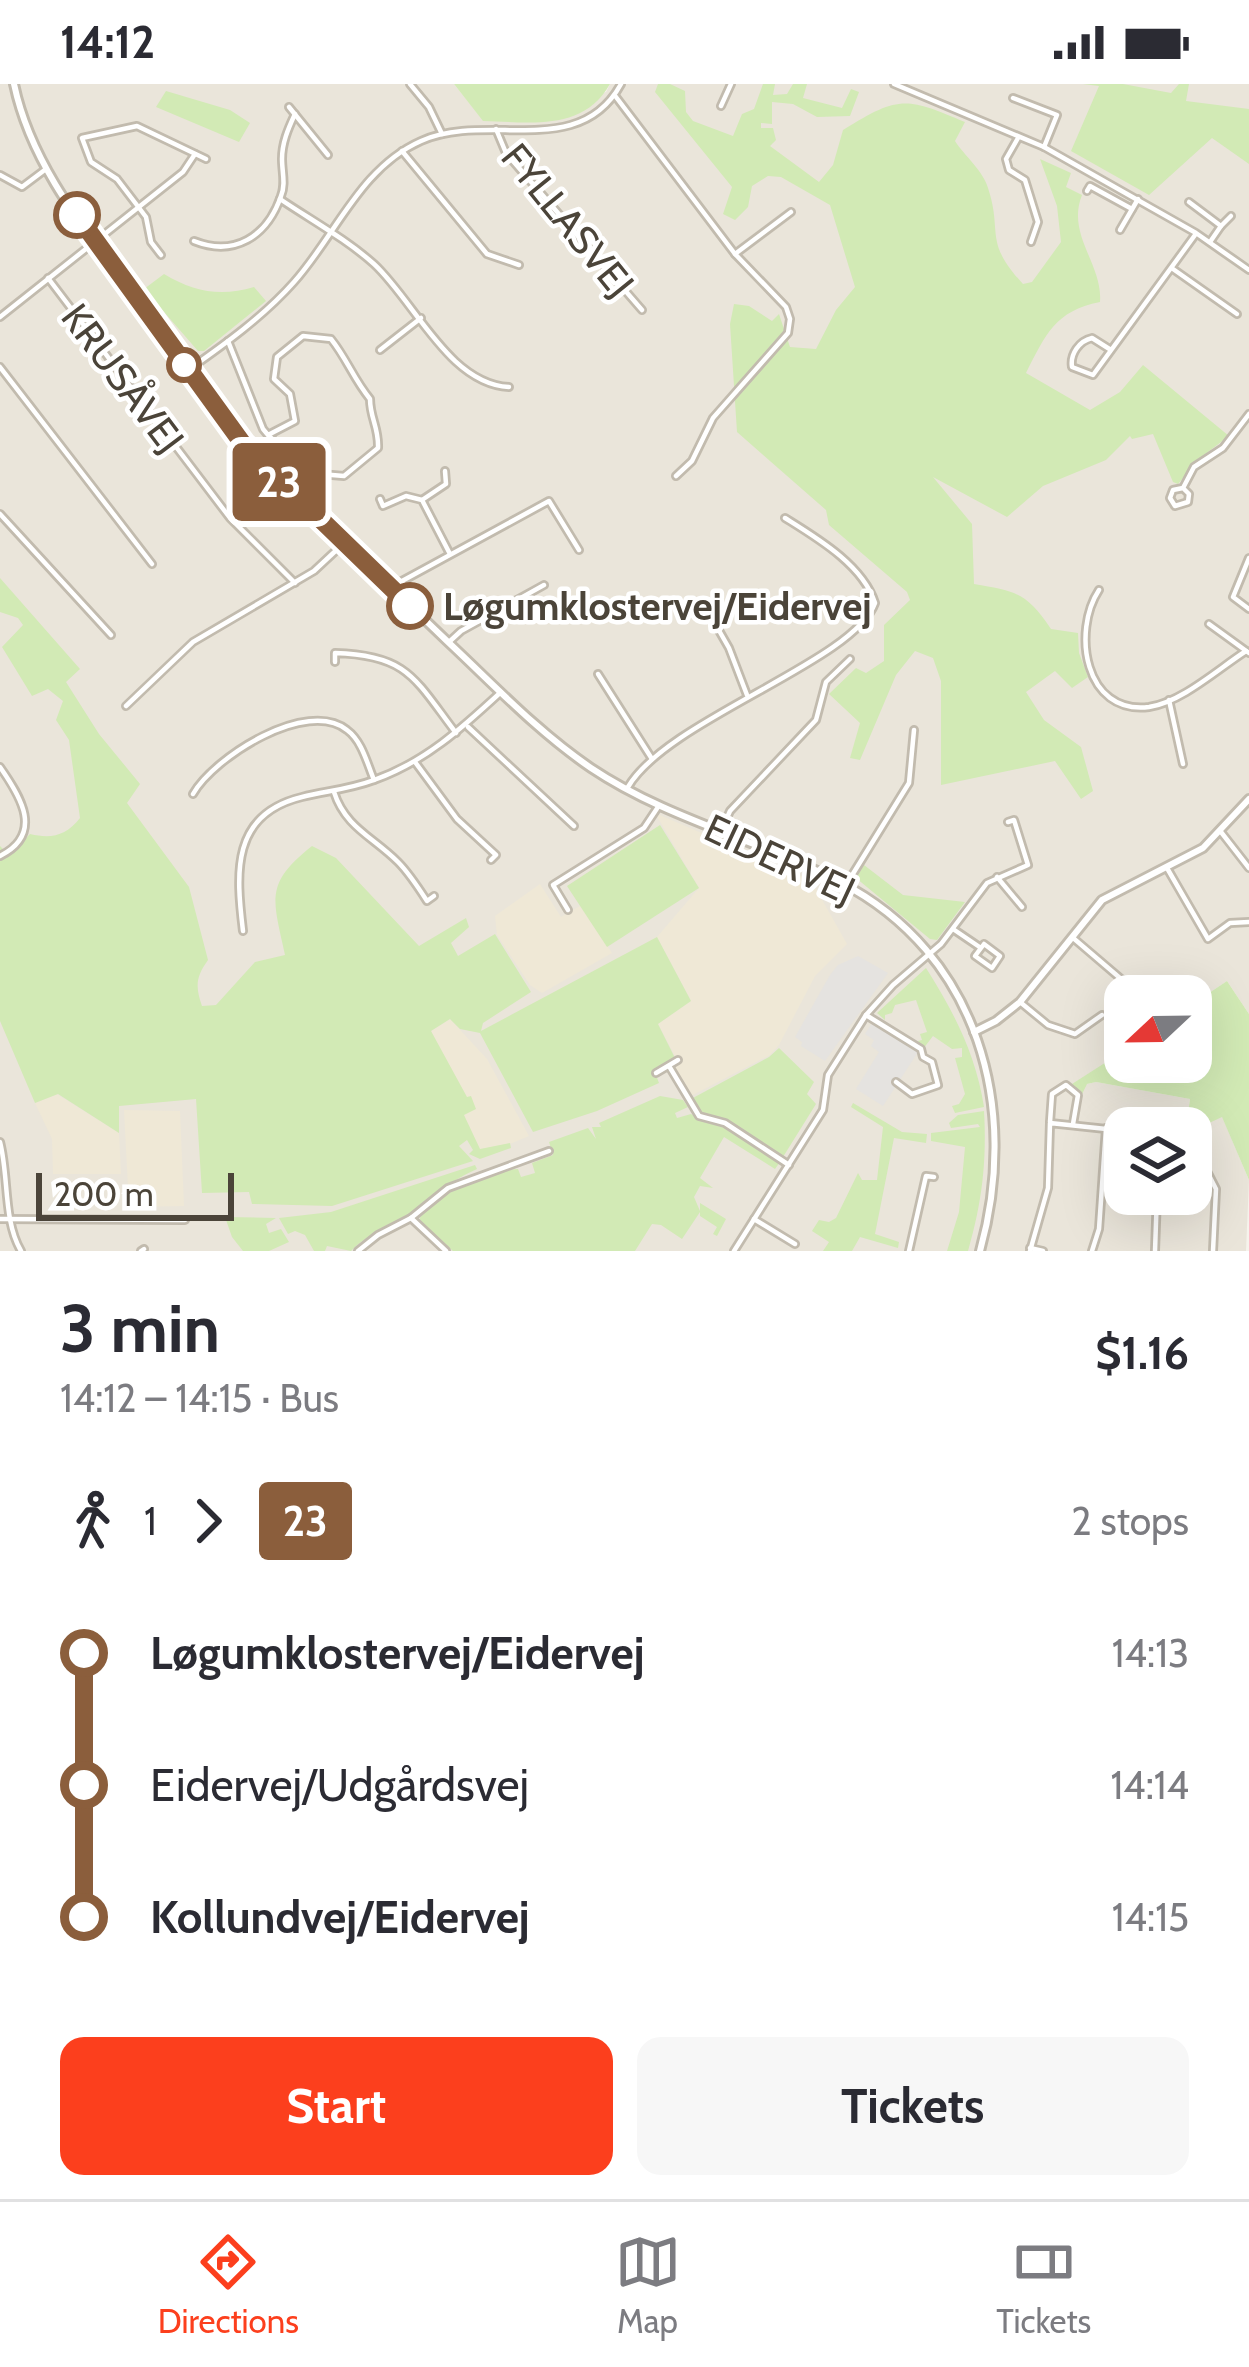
<!DOCTYPE html>
<html lang="en">
<head>
<meta charset="utf-8">
<style>
	:root { --surface:#fff; --page:#f7f7f7; --text:#2b2b33; --muted:#7c7c81; --line:#e1e1e2; --accent:#fc3f1d }
	body { margin:0; font-family:Cabin,sans-serif; background:var(--page); color:var(--text); height:100vh; display:flex; flex-direction:column; font-size:45px; white-space:nowrap }
	* { box-sizing:border-box; margin:0 }
	p { font-size:39px; color:var(--muted) }
	.icon { flex:none; width:66px; height:66px; fill:none; stroke:currentColor; stroke-width:2; stroke-linecap:round; stroke-linejoin:round }
	.map { position:relative; height:1167px; overflow:hidden }
	.panel { display:flex; flex-direction:column; background:var(--surface); flex:1 }
	.panel>* { flex:none }
	.badge { padding:0 24px; border-radius:9px; font-size:42px; line-height:78px }
	.needle { width:78px; rotate:248deg }
	.tools { position:absolute; left:1104px; top:891px; display:grid; gap:24px }
	.tools a { display:grid; place-items:center; width:108px; height:108px; border-radius:24px; background:var(--surface); box-shadow:0 12px 48px #0002; font-size:60px }
	.scale { position:absolute; left:36px; bottom:30px; width:198px; box-sizing:border-box; padding-left:12px; border:6px solid #4b4439; border-top:0; font-size:33px; line-height:42px; white-space:nowrap; color:#4b4439; -webkit-text-stroke:9px #fff; paint-order:stroke }
	.map>.badge { position:absolute; translate:-50% -50%; box-shadow:0 0 0 6px #fff }
	.legs { display:flex; align-items:center; gap:18px; height:132px; padding:0 60px; font-size:39px }
	.legs p { margin-inline-start:auto }
	.summary { display:flex; align-items:center; justify-content:space-between; height:204px; padding:0 60px }
	h1 { font-size:66px; font-weight:700; line-height:90px }
	.primary-button { display:flex; gap:24px; margin-top:auto; padding:24px 60px }
	.primary-button a { flex:1; height:138px; border-radius:24px; background:var(--accent); color:#fff; font-size:48px; font-weight:700; line-height:138px; text-align:center }
	.primary-button a+a { background:var(--page); color:var(--text) }
	ul { padding:0 60px; list-style:none }
	li { display:flex; align-items:center; gap:42px; height:132px; font-size:45px }
	li i { display:grid; place-items:center; width:18px; height:100%; margin:0 15px; background:currentColor }
	li i::after { content:''; width:30px; height:30px; margin:-15px; border:9px solid; border-radius:50%; background:var(--surface) }
	li p { margin-inline-start:auto }
	li:first-child i { background:linear-gradient(#0000 50%,currentColor 0) }
	li:last-child i { background:linear-gradient(currentColor 50%,#0000 0) }
	.status { display:flex; justify-content:space-between; align-items:center; height:84px; padding:0 60px; background:var(--surface); direction:ltr }
	.status svg { height:33px; fill:currentColor }
	.tab-bar { display:flex; justify-content:space-around; align-items:center; height:168px; border-top:3px solid var(--line); background:var(--surface); font-size:33px; color:var(--muted) }
	.tab-bar a { display:grid; justify-items:center; gap:6px }
	.tab-bar .selected { color:var(--accent) }
	.map>svg:first-child { display:block }
	.residential { fill:#eae5da }
	.education { fill:#efe8d6 }
	.green { fill:#d2eab5 }
	.parking { fill:#e5e3e0 }
	.lines { fill:none; stroke-linecap:round; stroke-linejoin:round }
	.minor-casing { stroke:#c2bbae; stroke-width:10 }
	.tertiary-casing { stroke:#c2bbae; stroke-width:12 }
	.minor { stroke:#fff; stroke-width:4.5 }
	.tertiary { stroke:#fff; stroke-width:6 }
	.line-1-casing { stroke:#fff; stroke-width:27 }
	.line-1 { stroke:#8b5e3c; stroke-width:18 }
	.stop-1-dot { fill:#fff; stroke:#8b5e3c; stroke-width:6 }
	.labels { text-anchor:middle; dominant-baseline:central; stroke-width:9; stroke-linejoin:round; paint-order:stroke }
	.street-label { font-size:39px; fill:#4b4439; stroke:#fff }
	.stop-label { font-size:39px; font-weight:bold; fill:#4b4439; stroke:#fff; text-anchor:start }
</style>
</head>
<body>
<div class="status"><b>14:12</b><svg viewBox="0 0 49 12"><path d="M0 12V9h3v3zM5 12V6h3v6zM10 12V3h3v9zM15 12V0h3v12zM26 1h20v11H26zM47 4h2v5h-2z"/></svg></div>
<div class="map">
<svg width="1249" height="1167" viewBox="0 0 1249 1167">
	<rect width="100%" height="100%" fill="#f6f3ec"/>
	<polygon class="residential" points="0,0 454,0 483,36 606,8 610,0 1249,0 1249,930 1227,897 1191,921 1191,912 1125,912 1125,966 1082,995 1087,1000 1096,998 1190,1015 1186,1044 1125,1044 1125,1110 1191,1110 1191,1047 1222,1032 1249,1096 1246,1167 0,1167"/>
	<g class="education">
		<polygon points="655,729 811,796 847,860 815,892 779,961 770,971 687,1014 669,982 677,976 658,940 691,917 657,853 699,804"/>
		<polygon points="540,800 561,833 580,822 612,869 542,909 530,901 497,851 495,832"/>
		<polygon points="450,935 487,975 529,1052 478,1073 431,947"/>
		<polygon points="57,1010 119,1049 121,1090 53,1090 52,1055 35,1019"/>
		<polygon points="124,1026 180,1027 184,1122 129,1123"/>
	</g>
	<g class="green">
		<path d="M 454,0 L 610,0 C 583,48 530,38 483,37 Z"/>
		<path d="M 658,0 L 670,0 L 685,7 L 686,28 L 693,37 L 733,52 L 742,30 L 754,25 L 763,0 L 775,0 L 773,11 L 787,10 L 793,0 L 807,0 L 803,14 L 842,24 L 851,5 L 859,8 L 850,32 L 817,33 L 793,20 L 772,18 L 772,40 L 761,39 L 761,44 L 773,44 L 776,56 L 770,62 L 819,98 L 833,81 L 843,46 C 899,11 906,13 965,38 L 955,57 C 964,71 984,88 988,104 C 1003,149 983,157 1023,200 L 1032,198 L 1061,158 L 1057,122 L 1040,75 L 1071,89 L 1066,103 L 1082,111 C 1066,151 1103,180 1100,218 C 1055,227 1046,250 1026,289 L 1090,326 L 1120,308 L 1143,281 L 1229,352 L 1200,374 L 1178,400 L 1173,398 L 1153,350 L 1132,355 L 1130,352 L 1106,376 L 1043,402 L 1007,433 L 933,393 L 972,440 L 974,500 C 1016,507 1027,509 1051,545 L 1078,549 L 1079,569 L 1088,593 L 1072,604 L 1055,587 L 1026,608 L 1044,636 L 1081,663 L 1093,707 L 1081,715 L 1055,677 L 941,701 L 941,597 L 933,574 L 915,567 L 896,591 L 860,676 L 850,674 L 860,639 L 829,610 L 856,584 L 866,589 L 884,577 L 884,541 L 910,516 L 907,508 L 829,441 L 826,426 L 737,348 L 730,240 L 734,220 L 749,222 L 772,237 L 779,230 L 790,263 L 816,265 L 836,226 L 855,203 L 830,121 L 781,93 L 768,92 L 752,102 L 748,123 L 735,136 L 723,130 L 732,103 L 655,8 Z"/>
		<polygon points="1083,0 1123,0 1171,9 1179,0 1189,0 1186,17 1249,25 1249,80 1212,54 1149,111 1071,67 1099,2"/>
		<polygon points="166,7 230,26 250,39 239,58 156,23"/>
		<path d="M 164,190 C 194,208 221,213 254,203 L 266,217 L 204,267 L 198,267 L 144,205 Z"/>
		<path d="M 0,494 L 80,585 L 66,598 L 99,650 L 140,700 L 127,719 L 189,803 L 208,876 C 196,893 195,902 202,922 L 216,921 L 255,878 L 285,871 C 273,815 264,800 312,762 L 336,774 L 419,862 L 466,834 L 469,843 L 451,859 L 458,872 L 495,850 L 531,908 L 483,939 L 481,947 L 657,853 L 691,917 L 658,940 L 675,974 L 654,986 L 659,999 L 597,1027 L 533,1048 L 480,949 L 460,945 L 450,935 L 431,947 L 467,1013 L 471,1012 L 476,1025 L 464,1031 L 480,1065 L 510,1059 L 511,1064 L 480,1075 L 469,1070 L 473,1066 L 467,1056 L 459,1062 L 473,1077 L 332,1122 L 252,1120 L 249,1108 L 202,1109 L 196,1015 L 119,1022 L 119,1049 L 58,1010 L 35,1019 L 0,937 L 0,762 L 9,771 L 30,750 C 51,755 66,752 80,734 L 69,656 L 56,636 L 63,617 L 48,605 L 32,612 L 2,563 L 23,541 L 18,534 L 0,528 Z"/>
		<polygon points="660,741 699,804 607,863 567,802"/>
		<polygon points="864,781 903,811 965,818 937,856 930,855 856,794"/>
		<path d="M 926,884 C 954,928 976,971 984,1023 L 955,1029 L 952,1022 L 959,1020 L 965,1010 L 955,974 L 962,973 L 962,964 L 952,965 L 933,952 L 923,965 L 918,957 L 922,956 L 920,950 L 927,948 L 916,916 L 895,921 L 892,929 L 885,931 L 885,936 L 877,929 Z"/>
		<polygon points="1227,897 1249,930 1249,1096 1222,1033 1192,1047 1186,1044 1190,1015 1096,998 1087,1000 1082,1010 1072,1000 1125,966 1125,978 1191,978 1191,921"/>
		<polygon points="779,964 814,998 807,1010 816,1020 783,1073 731,1040 702,1030 691,1015 769,973"/>
		<path d="M 660,1012 L 683,1016 L 688,1023 L 675,1029 L 677,1034 L 691,1030 L 704,1038 L 723,1042 L 780,1078 L 775,1085 L 724,1053 L 700,1094 L 713,1104 L 700,1102 L 694,1113 L 700,1127 L 700,1119 L 726,1135 L 717,1152 L 713,1150 L 717,1143 L 700,1132 L 700,1128 L 682,1155 L 661,1141 L 652,1140 L 635,1167 L 453,1167 L 419,1138 L 421,1130 C 448,1107 481,1085 518,1085 L 521,1093 L 535,1089 L 532,1079 L 553,1071 L 549,1058 L 588,1044 L 596,1055 L 592,1043 L 601,1043 L 599,1039 Z"/>
		<polygon points="853,1019 902,1048 927,1050 926,1059 894,1054 875,1150 899,1158 898,1164 860,1153 852,1167 823,1167 829,1158 812,1147 819,1136 829,1138 836,1134 858,1089 862,1096 877,1096 883,1043 851,1023"/>
		<path d="M 984,1027 C 987,1077 982,1119 968,1167 L 947,1167 L 959,1128 L 965,1063 L 931,1057 L 931,1049 L 980,1043 L 978,1040 L 951,1044 L 949,1039 L 958,1031 Z"/>
		<path d="M 475,1081 L 477,1085 C 442,1100 424,1123 393,1141 C 376,1150 364,1153 351,1167 L 327,1162 L 325,1167 L 314,1167 L 305,1151 L 295,1147 L 288,1150 L 279,1134 L 331,1128 Z"/>
		<polygon points="225,1133 276,1134 266,1140 269,1149 281,1145 289,1158 269,1167 243,1167 232,1153"/>
	</g>
	<g class="parking">
		<polygon points="858,872 888,889 825,977 801,962 802,958 795,953 830,891 838,881"/>
		<polygon points="872,939 918,968 883,1022 856,1005 879,968 871,962 874,956 865,950"/>
	</g>
	<g class="lines">
		<defs>
			<g id="minor">
				<polyline points="410,0 429,23 442,50"/>
				<polyline points="894,0 1044,63 1196,149 1249,186"/>
				<polyline points="616,13 735,170 786,223 790,235 788,249 713,334 692,377 676,392"/>
				<polyline points="1013,14 1057,31 1044,63"/>
				<polyline points="721,22 731,0"/>
				<polyline points="289,23 328,71"/>
				<polyline points="496,45 506,69 642,226"/>
				<polyline points="1018,54 1006,75 1009,86 1025,96 1038,138 1031,158"/>
				<polyline points="402,67 487,170 519,181"/>
				<polyline points="0,91 22,103 46,85"/>
				<polyline points="1087,107 1090,102 1132,125"/>
				<path d="M 280,115 C 311,136 346,155 374,180 C 415,218 449,300 509,303"/>
				<polyline points="1189,118 1221,142 1210,158"/>
				<polyline points="1221,142 1231,132"/>
				<polyline points="1120,146 1138,115"/>
				<path d="M 194,157 C 234,173 267,153 281,112 C 286,100 282,88 282,75 C 282,59 288,45 295,30"/>
				<polyline points="735,170 791,128"/>
				<polyline points="161,171 151,158 146,133 117,95 91,78 82,54 137,42 206,75"/>
				<polyline points="1173,185 1237,230"/>
				<polyline points="48,194 230,434 295,499"/>
				<polyline points="0,233 183,88 195,70"/>
				<path d="M 228,257 L 263,345 L 268,351 L 308,389 L 344,392 L 378,364 C 379,344 370,334 370,315 C 353,294 347,275 331,255 L 303,252 L 277,273 L 274,295 L 290,310 L 295,337 L 268,351"/>
				<polyline points="380,266 421,234"/>
				<path d="M 1111,266 L 1092,254 C 1079,257 1070,270 1072,283 L 1093,291 L 1195,151"/>
				<polyline points="0,283 152,480"/>
				<path d="M 188,286 C 225,260 264,232 294,198 C 336,151 360,84 421,57 C 488,27 579,77 621,0"/>
				<polyline points="1183,404 1189,410 1188,418 1175,422 1170,414 1173,406 1183,404 1194,383 1223,364 1249,330"/>
				<polyline points="380,415 383,422 406,412 422,416 450,470"/>
				<polyline points="422,416 446,400 445,387"/>
				<polyline points="0,430 111,551"/>
				<polyline points="1249,474 1233,513 1249,525"/>
				<polyline points="391,503 549,417 579,466"/>
				<path d="M 1099,506 C 1072,547 1084,631 1149,623 C 1182,618 1218,585 1246,567"/>
				<polyline points="709,529 729,564 747,611"/>
				<polyline points="1209,540 1249,569"/>
				<polyline points="449,558 461,547 544,501"/>
				<path d="M 335,578 L 335,569 C 408,571 415,595 456,649"/>
				<polyline points="598,590 652,675"/>
				<polyline points="1169,616 1183,680"/>
				<polyline points="126,622 193,558 314,487 344,459"/>
				<polyline points="468,643 574,742"/>
				<polyline points="415,678 457,735 496,771 491,776"/>
				<path d="M 0,683 C 21,713 44,750 0,772"/>
				<path d="M 628,703 C 668,635 854,578 875,519 C 863,481 817,454 785,434"/>
				<path d="M 334,708 C 345,743 373,753 398,778 C 409,789 418,803 427,817 L 434,812"/>
				<path d="M 193,710 C 214,673 307,614 347,646 C 362,657 367,679 374,696"/>
				<polyline points="721,747 730,727 816,636 826,598 850,575"/>
				<polyline points="1221,748 1249,784"/>
				<polyline points="1167,784 1208,855 1230,839 1249,838"/>
				<polyline points="997,793 1022,823"/>
				<polyline points="846,801 909,699 914,646"/>
				<polyline points="568,826 553,801 644,744 658,723"/>
				<polyline points="953,845 981,864 975,872 992,884 1000,872 984,860 981,864"/>
				<path d="M 243,847 C 236,789 231,730 302,713 C 326,707 350,705 374,696 C 425,678 462,644 501,608"/>
				<polyline points="1072,853 1141,912"/>
				<polyline points="1020,918 1048,941 1075,950 1102,931"/>
				<polyline points="866,931 921,965 923,973 932,978 938,1001 912,1010 896,998"/>
				<polyline points="669,982 699,1032 725,1039 789,1081"/>
				<polyline points="656,989 678,976"/>
				<polyline points="1050,1038 1052,1010 1066,1001 1078,1011 1073,1040"/>
				<polyline points="1134,1044 1136,1044"/>
				<polyline points="1191,1056 1216,1105 1213,1167"/>
				<path d="M 0,1058 C 9,1093 3,1136 21,1167"/>
				<polyline points="411,1134 446,1167"/>
				<polyline points="0,1135 185,1136"/>
				<polyline points="754,1135 795,1160"/>
				<polyline points="1030,1164 1043,1167"/>
				<polyline points="141,1167 144,1165"/>
				<polyline points="358,1167 378,1151 411,1134 448,1104 549,1067"/>
				<polyline points="734,1167 823,1026 828,991 866,931 893,901 941,860 987,799 1028,781 1014,736 1008,738"/>
				<polyline points="909,1167 926,1092 934,1093"/>
				<polyline points="1030,1167 1048,1104 1050,1039 1125,1047"/>
				<polyline points="1092,1167 1099,1145 1106,1044"/>
				<polyline points="1155,1167 1157,1110"/>
			</g>
			<g id="tertiary">
				<path d="M 14,0 C 32,86 93,155 143,224 C 182,277 218,332 262,381 C 324,440 386,498 447,557 C 494,601 538,648 591,684 C 667,735 759,756 840,798 C 979,870 1020,1024 980,1167"/>
				<polyline points="974,948 996,937 1020,918 1102,816 1203,764 1249,715"/>
			</g>
		</defs>
		<use href="#minor" class="minor-casing"/>
		<use href="#tertiary" class="tertiary-casing"/>
		<use href="#minor" class="minor"/>
		<use href="#tertiary" class="tertiary"/>
	</g>
	<g class="lines">
		<defs>
			<polyline id="line-1" points="77,131 243,360 410,522"/>
		</defs>
		<use href="#line-1" class="line-1-casing"/>
		<use href="#line-1" class="line-1"/>
	</g>
	<g class="stop-1-dot">
		<circle cx="77" cy="131" r="21"/>
		<circle cx="184" cy="281" r="15"/>
		<circle cx="410" cy="522" r="21"/>
	</g>
	<g class="labels">
		<g class="street-label">
			<text transform="translate(568 136) rotate(51)">FYLLASVEJ</text>
			<text transform="translate(123 294) rotate(53)">KRUSÅVEJ</text>
			<text transform="translate(780 775) rotate(25)">EIDERVEJ</text>
		</g>
		<g class="stop-label">
			<text x="443" y="522">Løgumklostervej/Eidervej</text>
		</g>
	</g>
</svg>
<div class="tools">
<a><svg class="needle" viewBox="-14 -14 28 28"><path d="M0-13l5 13h-10z" fill="#e53935"/><path d="M0 13l5-13h-10z" fill="#7c7c81"/></svg></a>
<a><svg class="icon" aria-label="layers" viewBox="0 0 24 24"><path d="M12 4l9 5-9 5-9-5zM3 14l9 5 9-5"/></svg></a>
</div>
<div class="scale">200 m</div>
<b class="badge" style="left:279px;top:398px;background:#8b5e3c;color:#fff">23</b>
</div>
<section class="panel">
<div class="summary"><div><h1>3 min</h1><p>14:12 – 14:15 · Bus</p></div><b>$1.16</b></div>
<div class="legs"><svg class="icon" aria-label="walk" viewBox="0 0 24 24"><circle cx="13" cy="4" r="2"/><path d="M13 8l-2 6 4 7M11 14l-3 7M7 12l3-4h3l4 4"/></svg>1<svg class="icon" aria-label="forward" viewBox="0 0 24 24"><path d="M9 5l7 7-7 7"/></svg><b class="badge" style="background:#8b5e3c;color:#fff">23</b><p>2 stops</p></div>
<ul>
<li><i style="color:#8b5e3c"></i><b>Løgumklostervej/Eidervej</b><p>14:13</p></li>
<li><i style="color:#8b5e3c"></i><span>Eidervej/Udgårdsvej</span><p>14:14</p></li>
<li><i style="color:#8b5e3c"></i><b>Kollundvej/Eidervej</b><p>14:15</p></li>
</ul>
<div class="primary-button"><a>Start</a><a>Tickets</a></div>
</section>
<nav class="tab-bar">
<a class="selected"><svg class="icon" aria-label="directions" viewBox="0 0 24 24"><path d="M12 3l9 9-9 9-9-9zM9 14v-3h6M13 9l2 2-2 2"/></svg>Directions</a>
<a><svg class="icon" aria-label="map" viewBox="0 0 24 24"><path d="M3 6l6-2 6 2 6-2v14l-6 2-6-2-6 2zM9 4v14M15 6v14"/></svg>Map</a>
<a><svg class="icon" aria-label="tickets" viewBox="0 0 24 24"><path d="M3 7h18v10H3zM15 7v10"/></svg>Tickets</a>
</nav>
</body>
</html>
